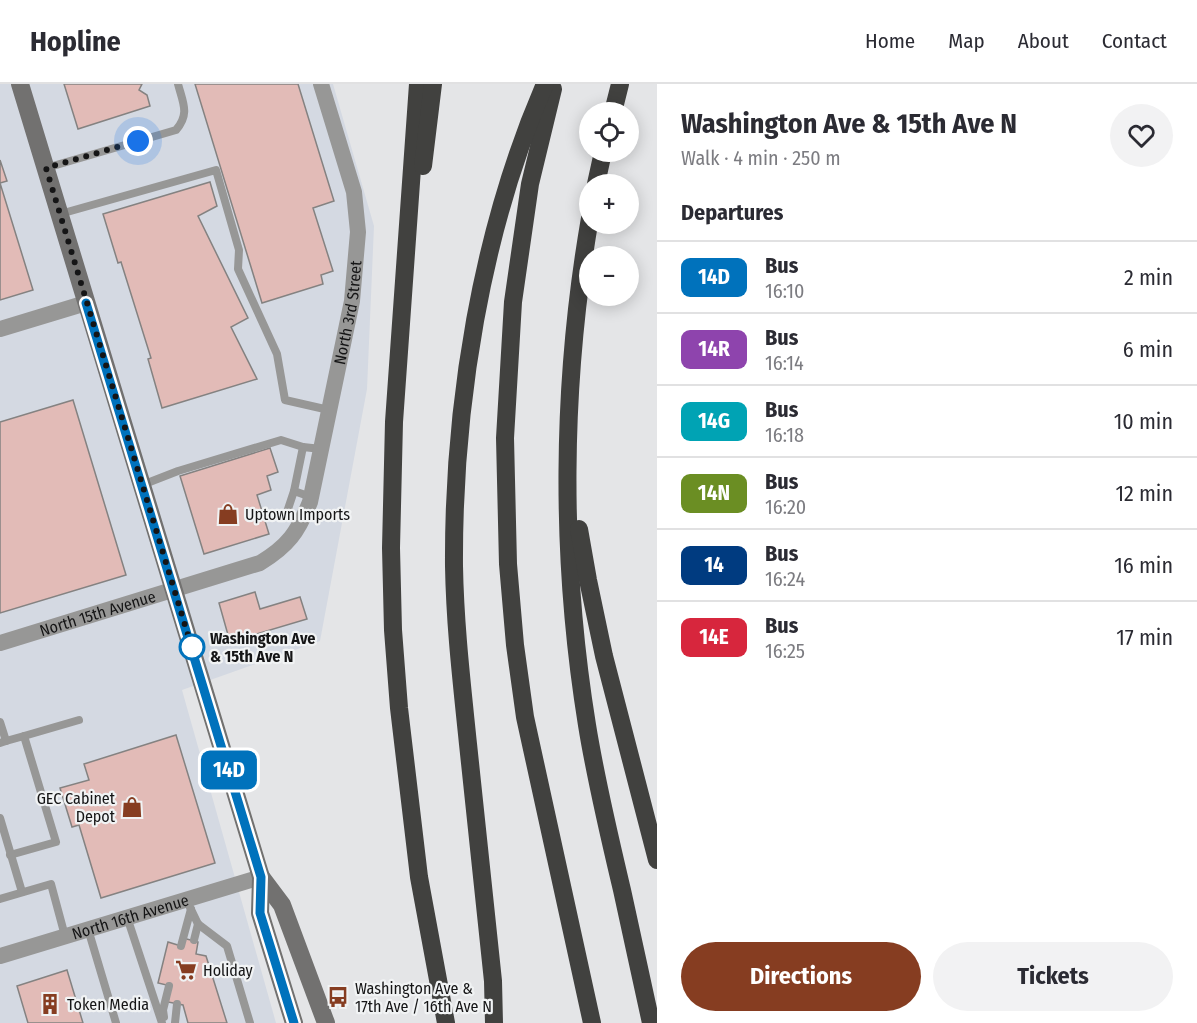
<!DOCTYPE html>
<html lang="en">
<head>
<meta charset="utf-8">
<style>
	:root { --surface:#fff; --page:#f2f2f3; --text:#2b2b33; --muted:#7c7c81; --line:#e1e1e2; --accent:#863d21 }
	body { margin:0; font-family:"Fira Sans Condensed",sans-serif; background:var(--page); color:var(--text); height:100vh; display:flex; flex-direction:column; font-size:22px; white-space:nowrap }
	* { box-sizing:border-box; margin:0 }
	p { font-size:20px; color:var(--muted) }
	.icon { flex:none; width:33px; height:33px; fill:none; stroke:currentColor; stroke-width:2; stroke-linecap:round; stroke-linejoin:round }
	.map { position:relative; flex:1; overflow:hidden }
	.panel { display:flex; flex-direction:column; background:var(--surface); width:540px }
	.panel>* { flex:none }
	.badge { padding:0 12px; border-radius:9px; font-size:21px; line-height:39px }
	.tools { position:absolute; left:579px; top:18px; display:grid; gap:12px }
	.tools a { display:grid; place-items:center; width:60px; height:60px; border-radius:50%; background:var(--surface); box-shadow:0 3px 15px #0003; font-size:30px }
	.you { position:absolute; width:30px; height:30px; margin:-15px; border:4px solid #fff; border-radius:50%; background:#1a73e8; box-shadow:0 0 0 9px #1a73e833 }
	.map>.badge { position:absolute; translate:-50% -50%; box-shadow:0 0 0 3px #fff }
	h2 { padding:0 24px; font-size:22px; line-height:54px }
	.round { display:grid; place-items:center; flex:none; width:63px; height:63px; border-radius:32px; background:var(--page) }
	.summary { display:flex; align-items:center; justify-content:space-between; height:102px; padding:0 24px }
	h1 { font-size:28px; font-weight:700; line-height:45px }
	.action { display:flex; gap:12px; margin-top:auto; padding:12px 24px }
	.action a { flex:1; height:69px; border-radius:36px; background:var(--accent); color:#fff; font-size:24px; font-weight:700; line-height:69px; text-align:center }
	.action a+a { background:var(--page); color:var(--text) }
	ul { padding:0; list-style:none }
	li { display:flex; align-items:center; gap:18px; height:72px; padding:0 24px; border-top:2px solid var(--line) }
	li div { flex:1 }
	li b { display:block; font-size:22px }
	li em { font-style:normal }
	li .badge { min-width:66px; font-weight:700; text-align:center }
	header { display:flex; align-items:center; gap:36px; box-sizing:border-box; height:84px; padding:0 30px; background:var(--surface); border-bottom:2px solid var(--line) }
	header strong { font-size:28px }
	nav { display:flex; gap:33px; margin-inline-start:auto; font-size:21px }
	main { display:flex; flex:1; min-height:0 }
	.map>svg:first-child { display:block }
	.built { fill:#d4d9e2 }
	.building { fill:#e2bbb7; stroke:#848281; stroke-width:1.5 }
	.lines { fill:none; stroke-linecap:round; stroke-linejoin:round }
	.lane { stroke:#979796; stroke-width:8 }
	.street { stroke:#979796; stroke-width:16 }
	.secondary { stroke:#727170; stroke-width:18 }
	.highway { stroke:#41413f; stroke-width:18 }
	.line-casing { stroke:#fff; stroke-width:14 }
	.line { stroke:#0072bc; stroke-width:9 }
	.walk { stroke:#151516; stroke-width:6; stroke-dasharray:0 10.8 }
	.stop-dot { fill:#fff; stroke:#0072bc; stroke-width:3 }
	.labels { text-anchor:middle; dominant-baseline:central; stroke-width:4.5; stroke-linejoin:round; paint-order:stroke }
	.street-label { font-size:16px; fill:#151516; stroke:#f1f3f4 }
	.poi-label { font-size:16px; fill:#151516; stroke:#f1f3f4; text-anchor:start }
	.stop-label { font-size:16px; font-weight:bold; fill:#151516; stroke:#f1f3f4; text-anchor:start }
</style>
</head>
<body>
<header>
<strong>Hopline</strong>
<nav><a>Home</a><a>Map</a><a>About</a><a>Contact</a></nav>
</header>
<main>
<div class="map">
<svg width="657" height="939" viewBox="0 0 657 939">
	<rect width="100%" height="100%" fill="#e4e5e7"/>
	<polygon class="built" points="0,0 333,0 374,142 367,305 320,557 182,606 276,939 0,939"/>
	<g class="building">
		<polygon points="64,0 142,0 139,6 147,11 150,22 78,45"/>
		<polygon points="195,0 298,0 334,117 313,124 333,187 321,191 323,200 262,219"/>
		<polygon points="0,76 7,97 0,99 33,206 0,216"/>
		<polygon points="210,98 217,122 198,132 248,234 231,243 257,295 162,324 148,275 151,274 121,178 118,179 103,130"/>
		<polygon points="73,316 126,491 0,529 0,338"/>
		<polygon points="270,364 278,388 267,392 271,406 257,411 269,450 204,470 180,392"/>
		<polygon points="255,508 260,525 300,513 307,535 230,558 219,519"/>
		<polygon points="176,651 215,779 101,814 79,741 72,743 60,704 89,696 84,680"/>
		<polygon points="183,854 198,858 196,870 206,872 227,939 188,939 183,921 168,918 171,902 158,899 168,858 181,862"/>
		<polygon points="67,886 83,939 28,939 17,902"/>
	</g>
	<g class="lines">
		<g class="lane">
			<path d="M 46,84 L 176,46 C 190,30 183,19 178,0"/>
			<polyline points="60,130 216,86 239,166 238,185 277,270 285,316 329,326"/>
			<polyline points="142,401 178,387 281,356 303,363"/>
			<polyline points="311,413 294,407 303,363 321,365"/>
			<polyline points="288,425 294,407"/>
			<polyline points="0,638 6,657 0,659"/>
			<polyline points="24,652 79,636"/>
			<polyline points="6,657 24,652 56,758 10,771"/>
			<polyline points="0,734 22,808"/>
			<polyline points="0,815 51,800 65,852"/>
			<polyline points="186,815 198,840 227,862 250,939"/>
			<polyline points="127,833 162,939"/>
			<polyline points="88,845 116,939"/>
			<polyline points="194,856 198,840"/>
			<polyline points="181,862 191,825"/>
			<polyline points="164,933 163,926 169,902"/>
			<polyline points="175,939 177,920"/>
		</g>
		<g class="street">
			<polyline points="0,245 86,219"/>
			<path id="s1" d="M 0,559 L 260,479 C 288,462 298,448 310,418 L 352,217 L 358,148 L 354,108 L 321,0"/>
			<path id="s2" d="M 0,872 L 261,793"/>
		</g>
		<g class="secondary">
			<polyline points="20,0 261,793 260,829 294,939"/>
			<polyline points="261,793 282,821 326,939"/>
		</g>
		<g class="highway">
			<polyline points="418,0 394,338 391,464 393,546 399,624 419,793 446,939"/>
			<polyline points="553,5 530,100 513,218 505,354 508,480 515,561 525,633 592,939"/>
			<polyline points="613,28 620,0"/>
			<polyline points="423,82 433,0"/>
			<polyline points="596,100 603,68"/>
			<path d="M 590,134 C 561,301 560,474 587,641 C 596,697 609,751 622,806 C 632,850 641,895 651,939"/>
			<polyline points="579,445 588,496 604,572 657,776"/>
			<path d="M 494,939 L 493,897 C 485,818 477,739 468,660 C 462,601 455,542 454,482 C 453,322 481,147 545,0"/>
		</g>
	</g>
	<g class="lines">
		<defs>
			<polyline id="line" points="86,219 261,793 260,829 294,939"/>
		</defs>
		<use href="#line" class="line-casing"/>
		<use href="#line" class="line"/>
		<polyline class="walk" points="138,57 46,84 195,574 192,563"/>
	</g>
	<defs>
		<symbol id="shop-bare" viewBox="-9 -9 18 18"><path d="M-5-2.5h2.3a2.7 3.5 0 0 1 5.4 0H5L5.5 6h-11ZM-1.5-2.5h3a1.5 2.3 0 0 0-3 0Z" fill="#863d21" stroke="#f1f3f4" stroke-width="2.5" paint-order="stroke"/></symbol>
		<symbol id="supermarket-bare" viewBox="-9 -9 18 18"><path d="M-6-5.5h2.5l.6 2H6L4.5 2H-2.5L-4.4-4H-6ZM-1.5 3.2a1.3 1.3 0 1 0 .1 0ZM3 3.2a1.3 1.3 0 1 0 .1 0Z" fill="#863d21" stroke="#f1f3f4" stroke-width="2.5" paint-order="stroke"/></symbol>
		<symbol id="bus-bare" viewBox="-9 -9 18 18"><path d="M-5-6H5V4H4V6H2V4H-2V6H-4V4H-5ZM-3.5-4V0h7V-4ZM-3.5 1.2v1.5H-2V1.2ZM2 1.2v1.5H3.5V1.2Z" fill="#863d21" stroke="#f1f3f4" stroke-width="2.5" paint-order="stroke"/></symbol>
		<symbol id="building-bare" viewBox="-9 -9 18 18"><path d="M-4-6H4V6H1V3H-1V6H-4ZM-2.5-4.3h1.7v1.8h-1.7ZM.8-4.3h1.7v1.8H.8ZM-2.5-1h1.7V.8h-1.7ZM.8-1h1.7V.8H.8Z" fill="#863d21" stroke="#f1f3f4" stroke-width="2.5" paint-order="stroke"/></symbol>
	</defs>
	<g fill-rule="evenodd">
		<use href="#shop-bare" x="213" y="415" width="30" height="30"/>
		<use href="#shop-bare" x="117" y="708" width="30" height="30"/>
		<use href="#supermarket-bare" x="171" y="871" width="30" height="30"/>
		<use href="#bus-bare" x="323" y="898" width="30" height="30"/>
		<use href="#building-bare" x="35" y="905" width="30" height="30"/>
	</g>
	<circle class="stop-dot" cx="192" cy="563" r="12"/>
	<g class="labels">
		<g class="street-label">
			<text stroke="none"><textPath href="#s1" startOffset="546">North 3rd Street</textPath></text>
			<text stroke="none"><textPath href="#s1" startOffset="102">North 15th Avenue</textPath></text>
			<text stroke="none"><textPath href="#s2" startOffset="136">North 16th Avenue</textPath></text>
		</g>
		<g class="poi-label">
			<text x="245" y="430">Uptown Imports</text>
			<text x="115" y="714" text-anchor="end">GEC Cabinet<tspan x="115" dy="18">Depot</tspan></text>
			<text x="203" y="886">Holiday</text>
			<text x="355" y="904">Washington Ave &amp;<tspan x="355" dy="18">17th Ave / 16th Ave N</tspan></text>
			<text x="67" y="920">Token Media</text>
		</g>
		<g class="stop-label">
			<text x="210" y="554">Washington Ave<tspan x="210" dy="18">&amp; 15th Ave N</tspan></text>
		</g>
	</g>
</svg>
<div class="tools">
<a><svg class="icon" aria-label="locate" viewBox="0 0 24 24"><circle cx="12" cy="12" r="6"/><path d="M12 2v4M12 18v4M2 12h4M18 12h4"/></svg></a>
<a>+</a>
<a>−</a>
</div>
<div class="you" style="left:138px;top:57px"></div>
<b class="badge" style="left:229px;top:686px;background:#0072bc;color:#fff">14D</b>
</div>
<section class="panel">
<div class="summary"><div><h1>Washington Ave &amp; 15th Ave N</h1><p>Walk · 4 min · 250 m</p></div><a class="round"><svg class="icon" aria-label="heart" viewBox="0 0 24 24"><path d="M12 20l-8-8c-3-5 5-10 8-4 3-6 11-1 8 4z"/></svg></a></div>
<h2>Departures</h2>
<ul>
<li><span class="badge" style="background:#0072bc;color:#fff">14D</span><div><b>Bus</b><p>16:10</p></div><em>2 min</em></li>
<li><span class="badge" style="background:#8e44ad;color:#fff">14R</span><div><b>Bus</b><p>16:14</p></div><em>6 min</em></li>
<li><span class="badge" style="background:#00a3b4;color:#fff">14G</span><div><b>Bus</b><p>16:18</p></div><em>10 min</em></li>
<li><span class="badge" style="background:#6b8e23;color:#fff">14N</span><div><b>Bus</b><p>16:20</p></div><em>12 min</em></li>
<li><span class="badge" style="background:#003b80;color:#fff">14</span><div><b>Bus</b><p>16:24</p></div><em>16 min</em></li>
<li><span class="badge" style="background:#d7263d;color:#fff">14E</span><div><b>Bus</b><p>16:25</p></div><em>17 min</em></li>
</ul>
<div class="action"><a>Directions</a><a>Tickets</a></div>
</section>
</main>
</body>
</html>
